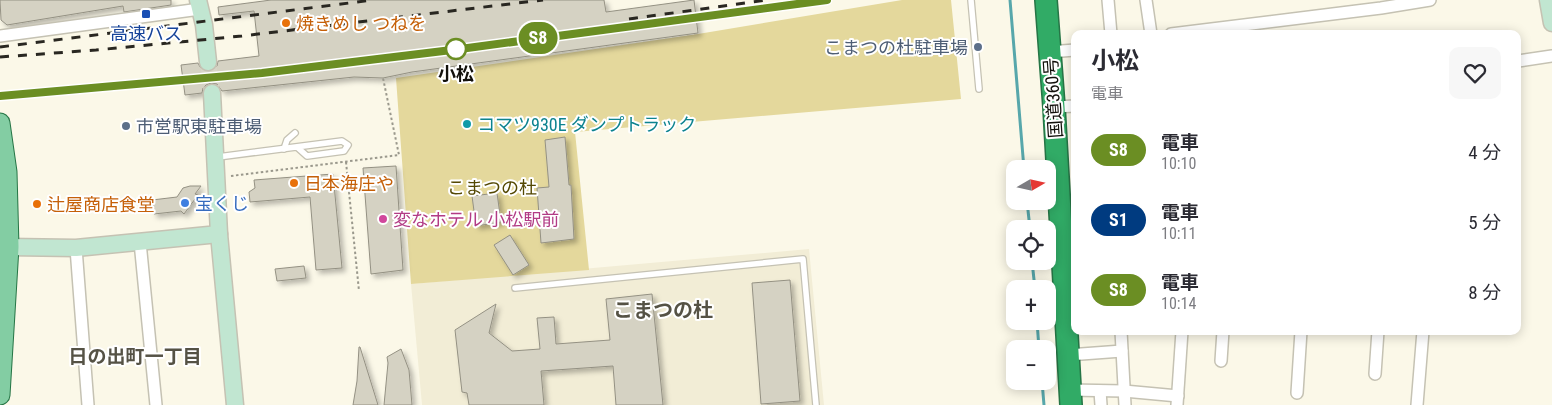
<!DOCTYPE html>
<html lang="ja">
<head>
<meta charset="utf-8">
<style>
	:root { --surface:#fff; --page:#f7f7f7; --text:#2b2b33; --muted:#7c7c81 }
	body { margin:0; font-family:"Roboto Condensed","Noto Sans JP",sans-serif; background:var(--page); color:var(--text); height:100vh; display:flex; flex-direction:column; font-size:19px; white-space:nowrap }
	* { box-sizing:border-box; margin:0 }
	p { font-size:16px; color:var(--muted) }
	.icon { flex:none; width:28px; height:28px; fill:none; stroke:currentColor; stroke-width:2; stroke-linecap:round; stroke-linejoin:round }
	.map { position:relative; flex:1; overflow:hidden }
	.sheet { position:absolute; left:1071px; top:30px; width:450px; height:305px; display:flex; flex-direction:column; background:var(--surface); border-radius:10px; box-shadow:0 2px 12px #0003 }
	.sheet>* { flex:none }
	.badge { padding:0 10px; border-radius:16px; font-size:18px; line-height:32px }
	.needle { width:32px; rotate:81deg }
	.fabs { position:absolute; left:1006px; top:160px; display:grid; gap:10px }
	.fabs a { display:grid; place-items:center; width:50px; height:50px; border-radius:10px; background:var(--surface); box-shadow:0 2px 12px #0003; font-size:25px }
	.map>.badge { position:absolute; translate:-50% -50%; box-shadow:0 0 0 2px #fff }
	.round { display:grid; place-items:center; flex:none; width:52px; height:52px; border-radius:10px; background:var(--page) }
	.overview { display:flex; align-items:center; justify-content:space-between; height:85px; padding:0 20px }
	h1 { font-size:24px; font-weight:700; line-height:38px }
	ul { padding:0; list-style:none }
	li { display:flex; align-items:center; gap:15px; height:70px; padding:0 20px }
	li div { flex:1 }
	li b { display:block; font-size:19px }
	li em { font-style:normal }
	li .badge { min-width:55px; font-weight:700; text-align:center }
	.map>svg:first-child { display:block }
	.built { fill:#f2edd6 }
	.green { fill:#e4d89c }
	.lines { fill:none; stroke-linecap:round; stroke-linejoin:round }
	.stream { stroke:#57a7ab; stroke-width:3 }
	.building { fill:#d5d2c3; stroke:#949183; filter:url(#shadow) }
	.secondary-tunnel { stroke:#d8d5c7; stroke-width:16; stroke-dasharray:16 8; stroke-linecap:butt }
	.lane-casing { stroke:#c5c2b3; stroke-width:8 }
	.street-casing { stroke:#c5c2b3; stroke-width:14 }
	.secondary-casing { stroke:#c5c2b3; stroke-width:19 }
	.primary-casing { stroke:#267546; stroke-width:21 }
	.highway-casing { stroke:#267546; stroke-width:24 }
	.path { stroke:#9a988c; stroke-width:2; stroke-dasharray:2.5 2.5; stroke-linecap:butt }
	.lane { stroke:#fff; stroke-width:5.5 }
	.street { stroke:#fff; stroke-width:11 }
	.secondary { stroke:#c1e6d1; stroke-width:16 }
	.primary { stroke:#83cda3; stroke-width:19 }
	.highway { stroke:#31ab66; stroke-width:21 }
	.rail { stroke:#292721; stroke-width:3; stroke-dasharray:9 9; stroke-linecap:butt }
	.line-casing { stroke:#fff; stroke-width:11 }
	.line { stroke:#6b8e23; stroke-width:8 }
	.transit-dot { fill:#1a4fb4; stroke:#fff; stroke-width:2 }
	.food-dot { fill:#e8710a; stroke:#fff; stroke-width:2 }
	.service-dot { fill:#5c6f8a; stroke:#fff; stroke-width:2 }
	.stop-dot { fill:#fff; stroke:#6b8e23; stroke-width:2.5 }
	.culture-dot { fill:#0f9aa8; stroke:#fff; stroke-width:2 }
	.shop-dot { fill:#3f7fe0; stroke:#fff; stroke-width:2 }
	.hotel-dot { fill:#d1479c; stroke:#fff; stroke-width:2 }
	.labels { text-anchor:middle; dominant-baseline:central; stroke-width:4; stroke-linejoin:round; paint-order:stroke }
	.food-label { font-size:18px; fill:#c56008; stroke:#fff; text-anchor:start }
	.transit-label { font-size:18px; fill:#164399; stroke:#fff }
	.service-label { font-size:18px; fill:#4e5e75; stroke:#fff; text-anchor:end }
	.stop-label { font-size:18px; font-weight:bold; fill:#12100b; stroke:#fff }
	.street-label { font-size:18px; fill:#12100b; stroke:#fff }
	.culture-label { font-size:18px; fill:#0d838f; stroke:#fff; text-anchor:start }
	.park-label { font-size:18px; fill:#544803; stroke:#fff }
	.shop-label { font-size:18px; fill:#366cbe; stroke:#fff; text-anchor:start }
	.hotel-label { font-size:18px; fill:#b23c85; stroke:#fff; text-anchor:start }
	.neighbourhood-label { font-size:19px; font-weight:bold; fill:#555245; stroke:#fff }
	.quarter-label { font-size:20px; font-weight:bold; fill:#555245; stroke:#fff }
</style>
</head>
<body>
<div class="map">
<svg width="1552" height="405" viewBox="0 0 1552 405">
	<defs>
		<filter id="shadow"><feDropShadow dx="3.5" dy="3.5" stdDeviation="2.5" flood-color="#0004"/></filter>
	</defs>
	<rect width="100%" height="100%" fill="#fbf8e8"/>
	<polygon class="built" points="809,249 824,405 422,405 411,284"/>
	<polygon class="green" points="902,0 951,0 961,99 575,132 589,270 411,284 396,78 698,34"/>
	<g class="lines">
		<g class="stream">
			<polyline points="1010,0 1024,169"/>
			<polyline points="1027,201 1030,229"/>
			<polyline points="1032,261 1035,289"/>
			<polyline points="1037,321 1039,349"/>
			<polyline points="1042,381 1044,405"/>
		</g>
	</g>
	<g class="building">
		<polygon points="0,0 171,0 171,5 124,12 123,6 7,25 1,20"/>
		<polygon points="271,0 604,0 606,12 694,0 698,33 412,72 383,78 354,77 222,91 217,84 211,83 206,85 203,88 202,93 185,95 181,65 198,63 200,67 204,71 210,72 213,70 217,66 218,61 259,56 254,11 219,15 218,7"/>
		<polygon points="565,137 569,185 571,185 574,239 541,243 537,188 549,187 545,140"/>
		<polygon points="396,166 403,270 371,274 363,168"/>
		<polygon points="333,174 342,268 316,270 310,197 250,202 249,192 255,188 254,180"/>
		<polygon points="190,186 201,186 195,194 198,195 184,214 181,211 154,214 152,200 177,197 183,188"/>
		<polygon points="497,193 501,222 476,226 472,196"/>
		<polygon points="510,235 529,265 513,275 494,245"/>
		<polygon points="304,266 306,278 277,281 275,269"/>
		<polygon points="790,280 800,401 761,404 752,283"/>
		<polygon points="652,294 663,405 616,405 613,366 541,371 544,405 469,405 467,393 462,392 455,330 496,304 489,333 512,351 540,349 537,318 554,317 556,344 610,340 606,299"/>
		<polygon points="359,347 360,347 378,405 353,405 357,381"/>
		<polygon points="401,349 409,370 412,405 384,405 388,363 387,357"/>
	</g>
	<g class="lines">
		<polyline class="secondary-tunnel" points="208,62 212,93"/>
		<defs>
			<g id="lane">
				<polyline points="971,0 979,89"/>
				<polyline points="284,149 287,140 295,133"/>
				<polyline points="218,157 342,141 348,145 344,151 307,156 297,147"/>
				<polyline points="515,288 803,259 816,405"/>
			</g>
			<g id="street">
				<polyline points="1108,0 1111,34"/>
				<polyline points="1146,0 1151,34"/>
				<polyline points="1171,34 1381,8 1430,0"/>
				<polyline points="0,36 200,9"/>
				<polyline points="1049,52 1075,50"/>
				<polyline points="1518,61 1552,56"/>
				<polyline points="1054,107 1075,106"/>
				<polyline points="140,242 156,405"/>
				<polyline points="76,248 88,405"/>
				<polyline points="1121,331 1125,405"/>
				<polyline points="1068,355 1122,351"/>
				<polyline points="1221,361 1223,331"/>
				<polyline points="1375,374 1378,331"/>
				<polyline points="1070,390 1124,391 1178,396"/>
				<polyline points="1100,391 1101,405"/>
				<polyline points="1297,393 1301,331"/>
				<polyline points="1177,405 1182,331"/>
				<polyline points="1417,405 1423,331"/>
			</g>
			<g id="secondary">
				<polyline points="198,0 204,25 208,62"/>
				<polyline points="1548,0 1552,23"/>
				<polyline points="219,234 235,405"/>
				<polyline points="9,247 76,248 219,234 212,93"/>
			</g>
			<polyline id="primary" points="0,123 7,172 9,247 0,395"/>
			<polyline id="highway" points="1046,0 1054,107 1071,405"/>
		</defs>
		<use href="#lane" class="lane-casing"/>
		<use href="#street" class="street-casing"/>
		<use href="#secondary" class="secondary-casing"/>
		<use href="#primary" class="primary-casing"/>
		<use href="#highway" class="highway-casing"/>
		<g class="path">
			<polyline points="346,162 359,291"/>
			<polyline points="231,176 399,155 383,78"/>
		</g>
		<use href="#lane" class="lane"/>
		<use href="#street" class="street"/>
		<use href="#secondary" class="secondary"/>
		<use href="#primary" class="primary"/>
		<use href="#highway" class="highway"/>
		<g class="rail">
			<polyline points="629,19 767,0"/>
			<polyline points="0,47 373,0"/>
			<polyline points="0,57 96,50 242,36 543,0"/>
			<polyline points="0,96 262,73 460,49 827,0"/>
		</g>
	</g>
	<g class="lines">
		<defs>
			<polyline id="line" points="0,96 262,73 460,49 827,0"/>
		</defs>
		<use href="#line" class="line-casing"/>
		<use href="#line" class="line"/>
	</g>
	<rect class="transit-dot" x="141" y="9" width="10" height="10" rx="2.5"/>
	<g class="food-dot">
		<circle cx="286" cy="23" r="5"/>
		<circle cx="294" cy="183" r="5"/>
		<circle cx="37" cy="204" r="5"/>
	</g>
	<g class="service-dot">
		<circle cx="978" cy="47" r="5"/>
		<circle cx="126" cy="126" r="5"/>
	</g>
	<circle class="stop-dot" cx="456" cy="49" r="10"/>
	<circle class="culture-dot" cx="467" cy="124" r="5"/>
	<circle class="shop-dot" cx="185" cy="203" r="5"/>
	<circle class="hotel-dot" cx="383" cy="219" r="5"/>
	<g class="labels">
		<g class="food-label">
			<text x="296" y="23">焼きめし つねを</text>
			<text x="304" y="183">日本海庄や</text>
			<text x="47" y="204">辻屋商店食堂</text>
		</g>
		<g class="transit-label">
			<text x="146" y="33">高速バス</text>
		</g>
		<g class="service-label">
			<text x="968" y="47">こまつの杜駐車場</text>
			<text x="136" y="126" text-anchor="start">市営駅東駐車場</text>
		</g>
		<g class="stop-label">
			<text x="456" y="73">小松</text>
		</g>
		<g class="street-label">
			<text transform="translate(1053 98) rotate(-94)">国道360号</text>
		</g>
		<g class="culture-label">
			<text x="477" y="124">コマツ930E ダンプトラック</text>
		</g>
		<g class="park-label">
			<text x="492" y="187">こまつの杜</text>
		</g>
		<g class="shop-label">
			<text x="195" y="203">宝くじ</text>
		</g>
		<g class="hotel-label">
			<text x="393" y="219">変なホテル 小松駅前</text>
		</g>
		<g class="neighbourhood-label">
			<text x="135" y="356">日の出町一丁目</text>
		</g>
		<g class="quarter-label">
			<text x="663" y="310">こまつの杜</text>
		</g>
	</g>
</svg>
<div class="fabs">
<a><svg class="needle" viewBox="-14 -14 28 28"><path d="M0-13l5 13h-10z" fill="#e53935"/><path d="M0 13l5-13h-10z" fill="#7c7c81"/></svg></a>
<a><svg class="icon" aria-label="locate" viewBox="0 0 24 24"><circle cx="12" cy="12" r="6"/><path d="M12 2v4M12 18v4M2 12h4M18 12h4"/></svg></a>
<a>+</a>
<a>−</a>
</div>
<b class="badge" style="left:538px;top:38px;background:#6b8e23;color:#fff">S8</b>
<section class="sheet">
<div class="overview"><div><h1>小松</h1><p>電車</p></div><a class="round"><svg class="icon" aria-label="heart" viewBox="0 0 24 24"><path d="M12 20l-8-8c-3-5 5-10 8-4 3-6 11-1 8 4z"/></svg></a></div>
<ul>
<li><span class="badge" style="background:#6b8e23;color:#fff">S8</span><div><b>電車</b><p>10:10</p></div><em>4 分</em></li>
<li><span class="badge" style="background:#003b80;color:#fff">S1</span><div><b>電車</b><p>10:11</p></div><em>5 分</em></li>
<li><span class="badge" style="background:#6b8e23;color:#fff">S8</span><div><b>電車</b><p>10:14</p></div><em>8 分</em></li>
</ul>
</section>
</div>
</body>
</html>
